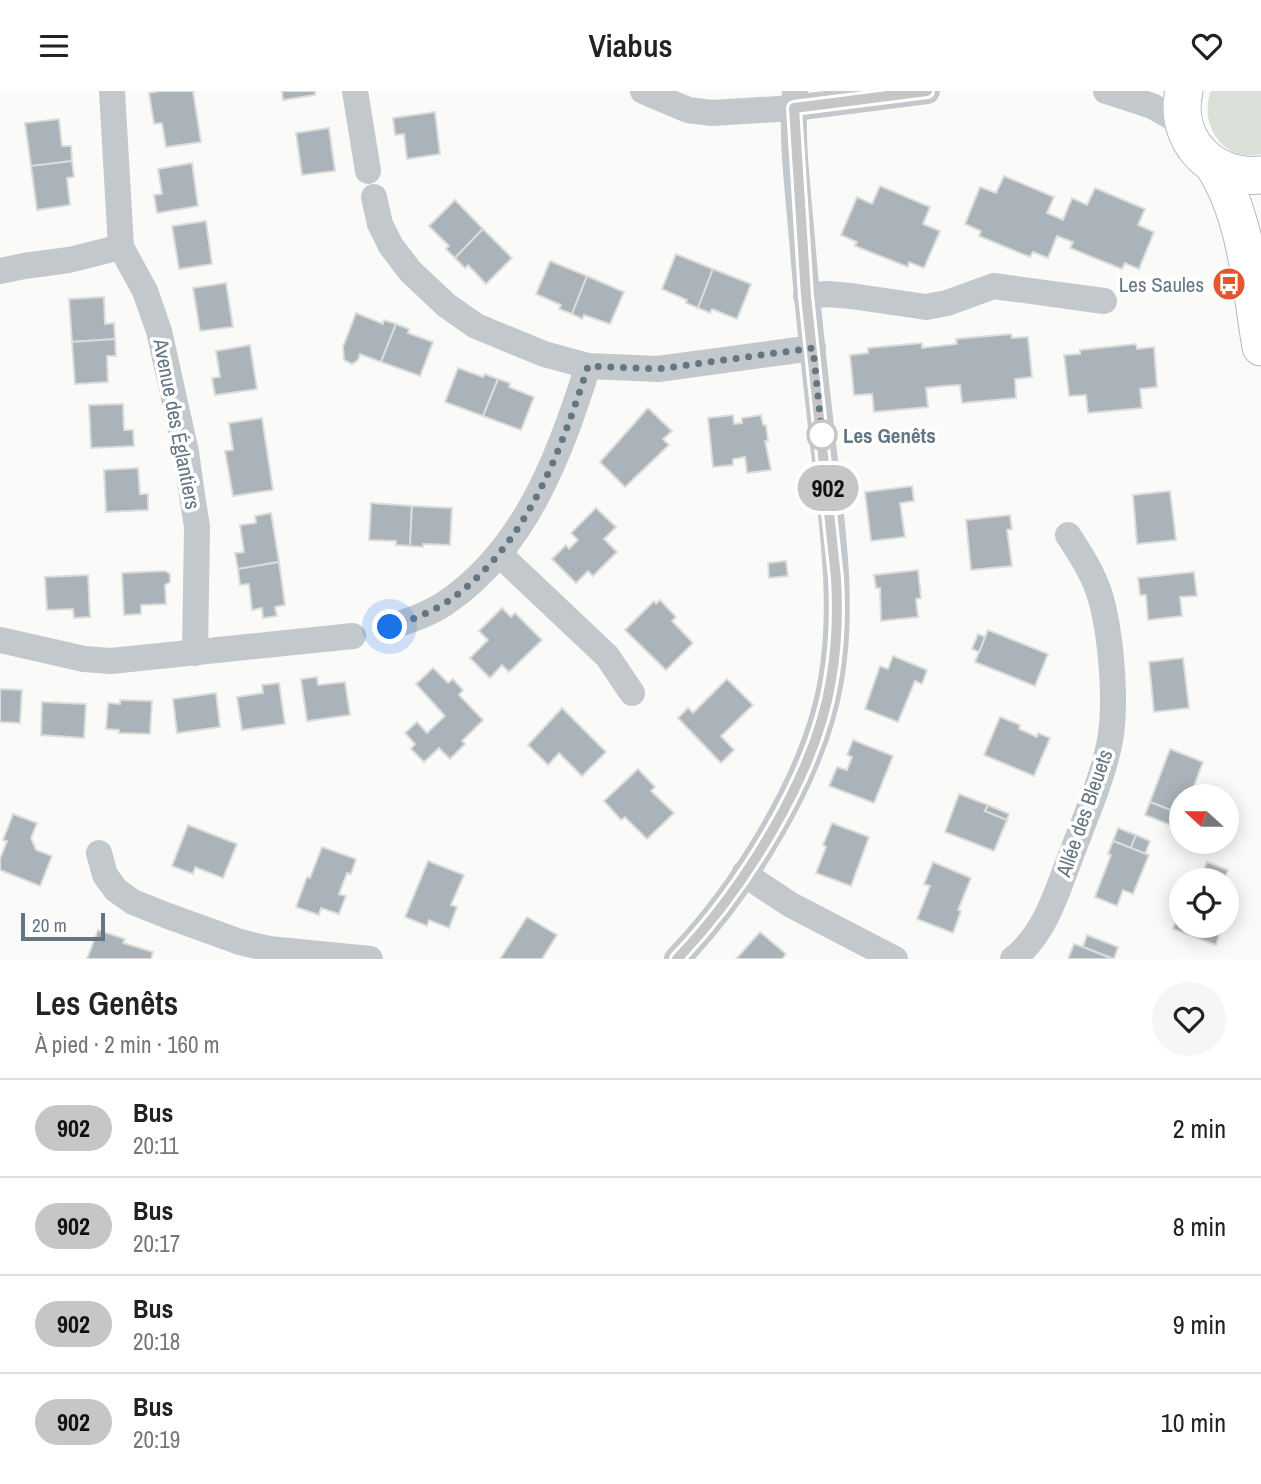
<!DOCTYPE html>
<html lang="fr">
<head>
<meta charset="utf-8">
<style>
	:root { --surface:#fff; --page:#f6f6f6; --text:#222; --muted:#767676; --line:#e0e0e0 }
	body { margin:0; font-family:"Archivo Narrow",sans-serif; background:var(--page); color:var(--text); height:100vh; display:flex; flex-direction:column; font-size:26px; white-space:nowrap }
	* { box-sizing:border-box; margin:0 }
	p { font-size:23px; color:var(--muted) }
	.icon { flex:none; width:38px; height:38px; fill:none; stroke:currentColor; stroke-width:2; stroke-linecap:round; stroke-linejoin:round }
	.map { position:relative; height:868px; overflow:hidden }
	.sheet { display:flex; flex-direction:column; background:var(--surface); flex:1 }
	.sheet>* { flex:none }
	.badge { padding:0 14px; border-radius:23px; font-size:24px; line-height:46px }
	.needle { width:46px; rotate:291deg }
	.tools { position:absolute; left:1169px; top:693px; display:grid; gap:14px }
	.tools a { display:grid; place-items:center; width:70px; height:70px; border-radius:50%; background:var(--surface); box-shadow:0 4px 18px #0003; font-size:35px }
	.scale { position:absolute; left:21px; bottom:18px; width:84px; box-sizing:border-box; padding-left:7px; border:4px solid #657683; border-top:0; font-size:19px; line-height:24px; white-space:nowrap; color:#657683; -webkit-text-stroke:5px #fff; paint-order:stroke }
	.you { position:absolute; width:35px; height:35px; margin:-18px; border:5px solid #fff; border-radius:50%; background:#1a73e8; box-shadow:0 0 0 10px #1a73e833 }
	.map>.badge { position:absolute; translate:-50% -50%; box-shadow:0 0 0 4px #fff }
	.round { display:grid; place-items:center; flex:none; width:74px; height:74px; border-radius:37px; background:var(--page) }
	.headline { display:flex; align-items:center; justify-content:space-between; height:119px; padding:0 35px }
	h1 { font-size:33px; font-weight:600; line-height:52px }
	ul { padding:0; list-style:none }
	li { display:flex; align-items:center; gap:21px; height:98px; padding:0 35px; border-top:2px solid var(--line) }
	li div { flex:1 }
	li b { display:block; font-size:26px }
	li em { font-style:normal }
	li .badge { min-width:77px; font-weight:700; text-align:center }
	header { display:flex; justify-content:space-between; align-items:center; height:91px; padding:0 35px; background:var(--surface); font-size:32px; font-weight:600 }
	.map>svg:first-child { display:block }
	.green { fill:#dadfd7 }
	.building { fill:#aab3b9; stroke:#dcdcda; stroke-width:2 }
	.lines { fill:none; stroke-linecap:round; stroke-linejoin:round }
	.secondary-casing { stroke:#b3babf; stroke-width:39 }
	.street { stroke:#c3c8cc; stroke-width:26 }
	.secondary { stroke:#fff; stroke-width:37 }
	.line-casing { stroke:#fff; stroke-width:16 }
	.line { stroke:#c6c6c6; stroke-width:10 }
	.walk { stroke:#657683; stroke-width:7; stroke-dasharray:0 12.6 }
	.stop-dot { fill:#fff; stroke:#c6c6c6; stroke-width:3.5 }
	.labels { text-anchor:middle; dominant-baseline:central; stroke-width:7; stroke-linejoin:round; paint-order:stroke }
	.poi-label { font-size:21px; fill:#657683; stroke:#fff; text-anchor:end }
	.street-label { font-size:21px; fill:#657683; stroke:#fff }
	.stop-label { font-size:21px; font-weight:bold; fill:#657683; stroke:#fff; text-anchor:start }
</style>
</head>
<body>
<header><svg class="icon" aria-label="menu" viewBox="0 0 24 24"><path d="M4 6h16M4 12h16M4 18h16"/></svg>Viabus<svg class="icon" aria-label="heart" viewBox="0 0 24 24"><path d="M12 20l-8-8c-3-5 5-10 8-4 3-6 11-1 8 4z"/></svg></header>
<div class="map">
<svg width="1261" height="868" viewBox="0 0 1261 868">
	<rect width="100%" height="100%" fill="#fafaf8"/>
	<path class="green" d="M 1211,0 L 1261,0 L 1261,63 C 1223,72 1198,33 1211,0 Z"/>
	<g class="building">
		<polygon points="161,0 193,0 201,51 166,56 162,32 154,33 149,2"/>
		<polygon points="282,0 315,0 315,4 283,9"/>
		<polygon points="435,21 440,63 407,68 404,43 395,44 393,27"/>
		<polygon points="59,28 62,55 71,55 72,70 31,75 25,32"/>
		<polygon points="329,37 335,80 302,84 296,42"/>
		<polygon points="72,70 74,86 67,87 70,114 37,119 31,75"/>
		<polygon points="192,72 198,115 157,122 154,104 162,103 158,78"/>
		<polygon points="1004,85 1054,106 1047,122 1063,129 1072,107 1087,114 1095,97 1145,118 1138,134 1154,141 1139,178 1125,172 1122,178 1070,157 1073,151 1057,145 1048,167 1033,161 1030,166 979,145 981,140 965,133 980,96 996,102"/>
		<polygon points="880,95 930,116 923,133 940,140 924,177 909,171 908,176 855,155 857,151 841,144 857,106 872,113"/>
		<polygon points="455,109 483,138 455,167 446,158 449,155 429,135"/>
		<polygon points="206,130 212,173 179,178 172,135"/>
		<polygon points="483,138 512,167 486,193 468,174 465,177 455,167"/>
		<polygon points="676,163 713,178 698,217 686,212 687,209 662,198"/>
		<polygon points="550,170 587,185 572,223 559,218 561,214 536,203"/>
		<polygon points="713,178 751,193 737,228 712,218 710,222 698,217"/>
		<polygon points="587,185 624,201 610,233 584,224 582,228 572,223"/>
		<polygon points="226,192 233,236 200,240 193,197"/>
		<polygon points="104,206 105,233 114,232 115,248 72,251 69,208"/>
		<polygon points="356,222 383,233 384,229 396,233 381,271 360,263 358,269 352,273 344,269 343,256"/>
		<polygon points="396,233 409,238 408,242 433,251 420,285 381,271"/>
		<polygon points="1011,243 1012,247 1028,246 1032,286 1015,288 1016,307 962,312 960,294 943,295 926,297 928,316 874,321 872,303 854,304 850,264 868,262 868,257 922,252 922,257 957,253 956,248"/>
		<polygon points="115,248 116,265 107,265 108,291 75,293 72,251"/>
		<polygon points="1136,253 1137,258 1154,256 1157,296 1140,298 1142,317 1088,322 1086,304 1069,305 1064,264 1080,263 1080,259"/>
		<polygon points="250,254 257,298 215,304 212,287 220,286 216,260"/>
		<polygon points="458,277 483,286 485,283 498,288 483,325 445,311"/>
		<polygon points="498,288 510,292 509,296 534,306 521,339 483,325"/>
		<polygon points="123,313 124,339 133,339 134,355 91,357 89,314"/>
		<polygon points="648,317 672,340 663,348 669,354 625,396 600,371"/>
		<polygon points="733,324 734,333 742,332 742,327 761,324 763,334 766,334 768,350 765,350 771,379 747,382 745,366 733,368 733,374 713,376 708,327"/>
		<polygon points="262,327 273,399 233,405 225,360 233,359 229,332"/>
		<polygon points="138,377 140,403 148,403 148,419 106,421 104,379"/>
		<polygon points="912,395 914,410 900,412 905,446 871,450 865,401"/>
		<polygon points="1170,400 1176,449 1137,453 1133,404"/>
		<polygon points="371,412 412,415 410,455 396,454 396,450 369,449"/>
		<polygon points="412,415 452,417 450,454 423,453 423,456 410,455"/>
		<polygon points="596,417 616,436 604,448 617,461 593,485 588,480 576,492 552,468 566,454 569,458 578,449 571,442"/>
		<polygon points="271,422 279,471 238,478 235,462 244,461 240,434 256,432 255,425"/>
		<polygon points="1010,424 1012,438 1007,439 1012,475 971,479 966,429"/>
		<polygon points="786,470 788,485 769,487 768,472"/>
		<polygon points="279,471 285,514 275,516 277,525 263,527 262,517 252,519 249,493 240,494 238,478"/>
		<polygon points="918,479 921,507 916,508 918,526 881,530 880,497 876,497 874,484"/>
		<polygon points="165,480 170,483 170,491 165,494 166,513 141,514 141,523 124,524 122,482"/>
		<polygon points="1194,481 1197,505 1180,506 1182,525 1148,529 1146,504 1140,504 1138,487"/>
		<polygon points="88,484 90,526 74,527 73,518 47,519 45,486"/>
		<polygon points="660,509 676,526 672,530 693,552 666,579 625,539 654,510 656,513"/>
		<polygon points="502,517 511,526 515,522 542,549 509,581 502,574 490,587 470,567 488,549 479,540"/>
		<polygon points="988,539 1048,563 1035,595 975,571"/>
		<polygon points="978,543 985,546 979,561 972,558"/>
		<polygon points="893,565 927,579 922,593 915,590 898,631 865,618 880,575 888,578"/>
		<polygon points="1183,567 1189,617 1154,621 1149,571"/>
		<polygon points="433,577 448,592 453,588 463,599 459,604 483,629 462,650 465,653 450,668 439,657 424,671 411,658 415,653 405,642 417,631 427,642 445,625 416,593"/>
		<polygon points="317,586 318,594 345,591 350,624 307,630 301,588"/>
		<polygon points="727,588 753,614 721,645 734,659 721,672 678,627 688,617 693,622"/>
		<polygon points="279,592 285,633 242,639 237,606 263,602 262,594"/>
		<polygon points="0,598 22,599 20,632 0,631"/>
		<polygon points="216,602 220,636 177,642 173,608"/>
		<polygon points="120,609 152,610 150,643 119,642 119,639 106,638 108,612 120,613"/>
		<polygon points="42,611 86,613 84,647 41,644"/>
		<polygon points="562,617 606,661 582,685 559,662 548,674 528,654"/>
		<polygon points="1000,626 1020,634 1019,638 1037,646 1038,642 1050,647 1034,685 984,664"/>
		<polygon points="853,649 893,665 874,712 829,695 837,676 847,679 852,666 847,664"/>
		<polygon points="1170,658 1203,671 1190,705 1181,705 1181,723 1150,711"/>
		<polygon points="638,678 655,696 651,700 674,722 647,748 625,726 621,729 604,710"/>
		<polygon points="959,703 988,714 985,720 1007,729 994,760 945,741"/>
		<polygon points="1150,711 1181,723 1178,737 1145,724"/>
		<polygon points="988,714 1009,723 1007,729 985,720"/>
		<polygon points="13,723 37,732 31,747 36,759 52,765 40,795 0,779 0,768 7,750 3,749"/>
		<polygon points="832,732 869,746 851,795 816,782 826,756 823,754"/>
		<polygon points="188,734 237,753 223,787 195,776 193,783 172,775"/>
		<polygon points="1118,737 1136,744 1131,757 1113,750"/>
		<polygon points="1136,744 1150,750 1145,763 1131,757"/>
		<polygon points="1113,750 1149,764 1133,803 1123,799 1117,815 1095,806 1111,764 1108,763"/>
		<polygon points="322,756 356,768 351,783 347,782 339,803 346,805 339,823 321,817 319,824 296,816 307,786 310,787"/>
		<polygon points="428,770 464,784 451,814 457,816 449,837 429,829 427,835 405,826"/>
		<polygon points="933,771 971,787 958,819 961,820 953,842 917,828 930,795 924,793"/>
		<polygon points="1207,771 1228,779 1224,789 1202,782"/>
		<polygon points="1181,815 1181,835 1213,835 1221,838 1216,854 1173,838"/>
		<polygon points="527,826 557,844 542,868 500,868"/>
		<polygon points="98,839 125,848 123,852 153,861 151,868 87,868"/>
		<polygon points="760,841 786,863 782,868 736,868"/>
		<polygon points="1087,844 1118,856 1114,868 1083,856"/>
		<polygon points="1074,853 1083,856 1113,868 1068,868"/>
	</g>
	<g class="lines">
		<defs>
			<g id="secondary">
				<path d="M 1184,0 C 1173,49 1212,89 1261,84"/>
				<path d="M 1214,75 C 1247,127 1251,197 1261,256"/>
			</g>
		</defs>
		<use href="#secondary" class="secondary-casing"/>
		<g class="street">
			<polyline points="112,0 121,156 145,200 159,240 186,361 191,397 197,436 195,562"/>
			<polyline points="355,0 368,80"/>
			<polyline points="643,0 688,19 712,22 794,17 927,0"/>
			<polyline points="1106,0 1152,15 1184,33"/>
			<polyline points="374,106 380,133 391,155 410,180 446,214 476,235 544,263 588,275 658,278 813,257"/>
			<polyline points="0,180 24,175 69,169 121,156"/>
			<polyline points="806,205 828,203 851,205 926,216 947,212 994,195 1104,210"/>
			<polyline points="499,463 607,565 632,602"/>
			<path d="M 390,536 C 408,530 427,524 444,513 C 525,459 560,364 588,275"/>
			<polyline points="0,549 84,568 111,570 353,545"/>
			<polyline points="99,762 105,784 116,799 133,811 168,825 240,851 269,858 370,868"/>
			<polyline points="744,783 791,814 895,868"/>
			<path d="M 677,868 C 743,799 815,685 831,589 C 843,520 834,448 826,379 C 817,302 808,225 802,148 C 798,99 791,49 795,0"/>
			<path d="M 1013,868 C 1045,843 1056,803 1070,767 C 1084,729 1102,690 1110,650 C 1117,610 1111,528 1095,491 C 1088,474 1078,459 1068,444"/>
		</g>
		<use href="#secondary" class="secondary"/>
	</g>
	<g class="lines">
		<defs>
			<path id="line" d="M 677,868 C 743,799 816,684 831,589 C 837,555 838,521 836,487 L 806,205 L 794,17 L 927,0"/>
		</defs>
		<use href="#line" class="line-casing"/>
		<use href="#line" class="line"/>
		<path class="walk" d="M 390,536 C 408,530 427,523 444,513 C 525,459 560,363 588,275 L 658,278 L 813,257 L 822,344"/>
	</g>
	<defs>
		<symbol id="bus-disc" viewBox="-11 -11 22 22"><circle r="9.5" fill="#e4572e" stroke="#fff"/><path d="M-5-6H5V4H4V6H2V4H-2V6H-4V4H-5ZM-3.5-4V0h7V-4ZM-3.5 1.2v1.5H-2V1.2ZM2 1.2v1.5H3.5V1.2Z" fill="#fff"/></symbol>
	</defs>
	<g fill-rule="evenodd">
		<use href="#bus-disc" x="1210" y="174" width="38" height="38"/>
	</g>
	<circle class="stop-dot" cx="822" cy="344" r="14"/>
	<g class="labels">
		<g class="poi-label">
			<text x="1204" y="193">Les Saules</text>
		</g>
		<g class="street-label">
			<text transform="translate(177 333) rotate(79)">Avenue des Églantiers</text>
			<text transform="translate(1084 722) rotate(-71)">Allée des Bleuets</text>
		</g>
		<g class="stop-label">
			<text x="843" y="344">Les Genêts</text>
		</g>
	</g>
</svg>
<div class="tools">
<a><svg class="needle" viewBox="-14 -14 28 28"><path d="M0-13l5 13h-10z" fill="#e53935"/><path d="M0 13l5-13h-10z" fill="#767676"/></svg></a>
<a><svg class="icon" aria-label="locate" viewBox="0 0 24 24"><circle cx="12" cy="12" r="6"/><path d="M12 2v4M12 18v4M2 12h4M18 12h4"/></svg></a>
</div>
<div class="scale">20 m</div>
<div class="you" style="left:390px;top:536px"></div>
<b class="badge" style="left:828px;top:397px;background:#c6c6c6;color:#111">902</b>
</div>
<section class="sheet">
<div class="headline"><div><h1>Les Genêts</h1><p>À pied · 2 min · 160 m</p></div><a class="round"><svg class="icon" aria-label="heart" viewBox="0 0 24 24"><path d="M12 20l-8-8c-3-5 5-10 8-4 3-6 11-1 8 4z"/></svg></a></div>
<ul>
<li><span class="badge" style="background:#c6c6c6;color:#111">902</span><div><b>Bus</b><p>20:11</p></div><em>2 min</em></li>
<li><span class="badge" style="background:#c6c6c6;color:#111">902</span><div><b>Bus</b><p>20:17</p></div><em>8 min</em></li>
<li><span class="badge" style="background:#c6c6c6;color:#111">902</span><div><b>Bus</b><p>20:18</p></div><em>9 min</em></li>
<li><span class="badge" style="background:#c6c6c6;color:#111">902</span><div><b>Bus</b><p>20:19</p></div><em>10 min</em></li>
</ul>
</section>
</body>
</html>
